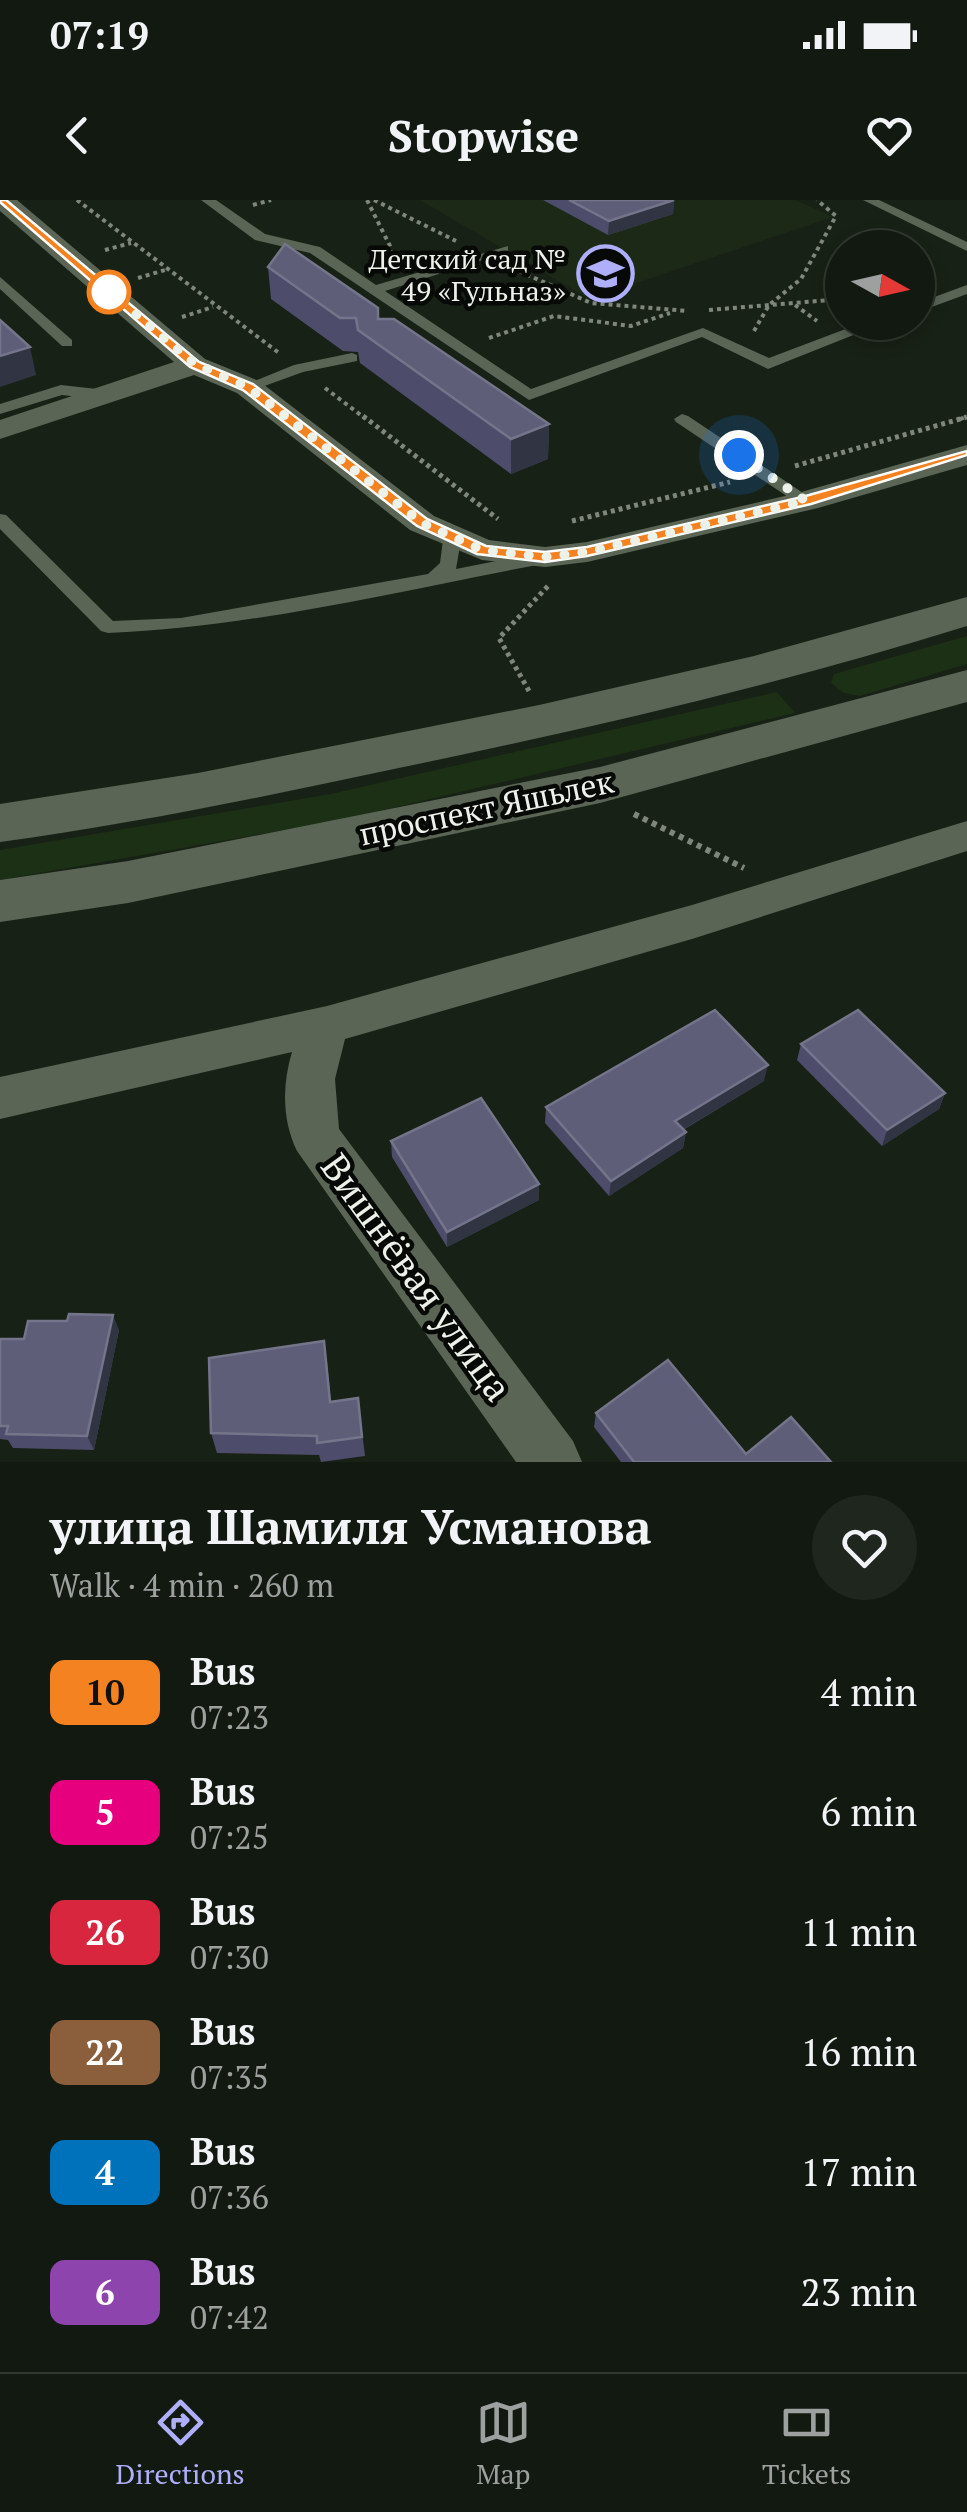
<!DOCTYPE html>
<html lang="en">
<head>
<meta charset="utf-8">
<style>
	:root { --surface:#121910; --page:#1f261e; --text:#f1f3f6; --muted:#9ca09f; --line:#313830; --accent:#afaefa }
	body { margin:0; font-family:"PT Serif",serif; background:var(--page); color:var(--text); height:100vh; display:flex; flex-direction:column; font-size:38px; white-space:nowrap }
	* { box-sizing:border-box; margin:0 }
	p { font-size:32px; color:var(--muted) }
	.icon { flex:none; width:55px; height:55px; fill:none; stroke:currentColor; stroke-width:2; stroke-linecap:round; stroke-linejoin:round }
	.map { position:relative; height:1262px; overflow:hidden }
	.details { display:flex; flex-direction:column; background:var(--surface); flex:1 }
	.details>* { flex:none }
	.badge { padding:0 20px; border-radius:15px; font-size:35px; line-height:65px }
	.needle { width:65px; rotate:98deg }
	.tools { position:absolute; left:825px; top:30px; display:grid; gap:20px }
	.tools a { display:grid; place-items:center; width:110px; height:110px; border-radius:50%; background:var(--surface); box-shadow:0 5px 15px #0003,0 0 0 2px var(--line); font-size:50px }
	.you { position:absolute; width:50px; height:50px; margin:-25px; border:8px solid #fff; border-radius:50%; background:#1a73e8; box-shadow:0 0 0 15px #1a73e833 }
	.map>.badge { position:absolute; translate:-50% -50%; box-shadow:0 0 0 5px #fff }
	.round { display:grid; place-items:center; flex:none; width:105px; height:105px; border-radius:52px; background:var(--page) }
	.summary { display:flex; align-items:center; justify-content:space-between; height:170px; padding:0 50px }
	h1 { font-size:48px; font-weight:700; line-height:75px }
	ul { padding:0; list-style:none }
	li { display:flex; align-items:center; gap:30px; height:120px; padding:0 50px }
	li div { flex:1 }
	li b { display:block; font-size:38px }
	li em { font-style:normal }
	li .badge { min-width:110px; font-weight:700; text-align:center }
	.status { display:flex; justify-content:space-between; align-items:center; height:70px; padding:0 50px; background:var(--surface); direction:ltr }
	.status svg { height:28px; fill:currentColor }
	header { display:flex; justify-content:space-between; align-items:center; height:130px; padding:0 50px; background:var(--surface); font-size:45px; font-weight:700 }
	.tabs { display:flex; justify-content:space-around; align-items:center; height:140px; border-top:2px solid var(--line); background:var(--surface); font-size:28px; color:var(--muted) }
	.tabs a { display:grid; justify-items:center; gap:5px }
	.tabs .current { color:var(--accent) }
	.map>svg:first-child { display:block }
	.built { fill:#1c2917 }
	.green { fill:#1c3015 }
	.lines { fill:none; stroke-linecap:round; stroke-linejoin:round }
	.path-far2 { stroke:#7f867c; stroke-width:4; stroke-dasharray:4 4; stroke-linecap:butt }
	.path-far1 { stroke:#7f867c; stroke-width:5; stroke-dasharray:4 4; stroke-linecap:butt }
	.path { stroke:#7f867c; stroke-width:6; stroke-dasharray:5 5; stroke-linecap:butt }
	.service { fill:#5a6556; fill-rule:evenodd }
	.minor { fill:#5a6556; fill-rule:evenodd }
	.secondary { fill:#5a6556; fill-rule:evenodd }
	.wall { fill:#4d4c6b }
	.shaded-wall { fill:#313443 }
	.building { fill:#5e5e79; stroke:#74758a; stroke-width:2.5 }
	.line { fill:#f58220; stroke:#fff; stroke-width:2.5 }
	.walk { stroke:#ecf2e9; stroke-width:10; stroke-dasharray:0 18 }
	.stop-dot { fill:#fff; stroke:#f58220; stroke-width:5 }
	.labels { text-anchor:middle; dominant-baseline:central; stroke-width:9; stroke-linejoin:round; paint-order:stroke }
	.far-poi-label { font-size:28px; fill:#ecf2e9; stroke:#060905; text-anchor:end }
	.street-label { font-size:32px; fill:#ecf2e9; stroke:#060905 }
	.near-street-label { font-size:38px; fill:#ecf2e9; stroke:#060905 }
</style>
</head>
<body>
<div class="status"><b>07:19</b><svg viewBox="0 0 49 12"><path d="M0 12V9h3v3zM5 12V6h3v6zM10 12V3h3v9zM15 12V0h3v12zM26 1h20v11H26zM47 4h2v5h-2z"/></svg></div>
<header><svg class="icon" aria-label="back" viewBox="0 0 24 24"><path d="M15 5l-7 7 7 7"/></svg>Stopwise<svg class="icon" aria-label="heart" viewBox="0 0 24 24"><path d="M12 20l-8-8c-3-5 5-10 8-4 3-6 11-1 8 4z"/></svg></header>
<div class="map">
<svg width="967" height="1262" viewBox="0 0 967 1262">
	<rect width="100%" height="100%" fill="#182115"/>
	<polygon class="built" points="420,0 796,0 833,17 589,99"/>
	<g class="green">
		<polygon points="967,436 967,464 860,496 844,493 831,483 834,474"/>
		<polygon points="777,492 795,513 341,620 0,680 0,650 331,594"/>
	</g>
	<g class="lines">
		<g class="path-far2">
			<polyline points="77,0 279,153"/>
			<polyline points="367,0 391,48 390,63"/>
			<polyline points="374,0 456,41"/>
			<polyline points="253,5 271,0"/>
			<polyline points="105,50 131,43"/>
			<polyline points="512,68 591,103 687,111"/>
			<polyline points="138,78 165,70"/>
			<polyline points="795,105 817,121"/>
			<polyline points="709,110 842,99"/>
			<polyline points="182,117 213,107"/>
			<polyline points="754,131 769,105 801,79 836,16 817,0"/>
			<polyline points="489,138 554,116 631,126 670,113"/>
			<polyline points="325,188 366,219"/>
			<polyline points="960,219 967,217"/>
		</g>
		<g class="path-far1">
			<polyline points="363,216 498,319"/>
			<polyline points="795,266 967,217"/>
			<polyline points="572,321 730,282"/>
			<polyline points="529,491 499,438 549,385"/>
		</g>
		<polyline class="path" points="634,614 744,668"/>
		<g class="service">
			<polygon points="201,0 216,0 265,34 320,47 376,85 508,46 508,52 385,91 531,189 703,128 769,158 864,122 886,122 768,169 702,137 529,200 310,53 255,40"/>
			<polygon points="863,0 879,0 967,42 967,51"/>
			<polygon points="0,77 72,140 72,146 62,146 0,89"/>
			<polygon points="967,85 967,94 918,112 918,103"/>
			<polygon points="352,153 357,155 357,161 303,172 248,192 240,187 294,165"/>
			<polygon points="61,185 106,190 114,195 106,200 62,195 0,214 0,204"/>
			<polygon points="682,214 688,216 815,301 812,305 800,305 676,222 674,219"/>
			<path d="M 0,314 L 6,315 L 113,421 L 181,418 L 428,374 L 440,363 L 443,340 L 452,335 L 461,340 L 456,369 L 542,352 L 551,358 L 542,364 C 399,391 254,427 108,433 L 101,431 L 0,329 Z"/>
		</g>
		<g class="minor">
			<polygon points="0,0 17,0 205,159 259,181 434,316 489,340 545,347 587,342 798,293 967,245 967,265 818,308 587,362 545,367 482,360 410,330 237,193 194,175 0,239 0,220 174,162 0,11"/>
			<path d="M 967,621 L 967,651 L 692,739 L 345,839 L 335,879 L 339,929 L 573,1241 L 582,1262 L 516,1262 L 297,951 C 282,920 282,885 292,852 L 0,919 L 0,877 L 327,806 L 692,705 Z"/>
		</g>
		<g class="secondary">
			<path d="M 967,397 L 967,426 C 779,485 587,529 394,569 C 263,597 133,624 0,642 L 0,604 L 198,573 L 539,505 L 754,456 Z"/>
			<polygon points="967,470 967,502 600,603 128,703 0,722 0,680 128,661 600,567"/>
		</g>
	</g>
	<g class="wall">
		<polygon points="543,0 674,0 673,14 608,35"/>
		<polygon points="268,67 378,119 549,224 548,259 511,274 360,163 358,152 343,151 271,99"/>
		<polygon points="801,844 945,893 939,909 882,946 797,860"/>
		<polygon points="764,881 683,930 686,932 683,948 609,996 545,923 546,907"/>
		<polygon points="391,941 539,1000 447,1047 392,957"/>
		<polygon points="119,1130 94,1250 13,1248 8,1240 0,1239 0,1139 24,1139"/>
		<polygon points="327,1162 331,1202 358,1198 365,1256 321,1262 319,1255 217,1253 211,1233"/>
		<polygon points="596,1213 746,1254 831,1262 621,1262 594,1227"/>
	</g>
	<g class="shaded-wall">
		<polygon points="674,0 673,14 608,35 609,21"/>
		<polygon points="30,147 36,175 0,187 0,156"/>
		<polygon points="549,224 548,259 511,274 511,239"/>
		<polygon points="768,865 764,881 672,936 675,921"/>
		<polygon points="945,893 939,909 882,946 887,930"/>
		<polygon points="686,932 683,948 609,996 611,981"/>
		<polygon points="539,984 539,1000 447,1047 447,1032"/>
		<polygon points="113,1115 119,1130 94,1250 87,1236"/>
	</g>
	<g class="building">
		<polygon points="569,0 674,0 609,21"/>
		<polygon points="285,44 378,108 378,119 394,119 549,224 511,239 358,130 356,118 340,118 268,67"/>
		<polygon points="0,120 30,147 0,156"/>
		<polygon points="715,810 768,865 675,921 686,932 611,981 546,907"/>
		<polygon points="858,810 945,893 887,930 801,844"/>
		<polygon points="481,898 539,984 447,1032 391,941"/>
		<polygon points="69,1114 113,1115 87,1236 6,1234 8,1226 0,1226 0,1139 24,1139 28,1121 67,1121"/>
		<polygon points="324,1141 330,1202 358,1198 362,1237 317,1243 317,1236 211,1233 209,1158"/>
		<polygon points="668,1160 746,1254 791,1217 831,1262 634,1262 596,1213"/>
	</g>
	<polygon class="line" points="0,0 6,0 199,162 253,184 427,319 486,346 545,352 587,347 802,297 967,251 967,255 811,304 587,356 545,362 477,354 417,326 243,190 190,167 0,2"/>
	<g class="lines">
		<polyline class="walk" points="109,92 102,86 195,164 248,187 422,323 482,350 545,357 587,352 806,301 739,255"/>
	</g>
	<defs>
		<symbol id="school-ring" viewBox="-11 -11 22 22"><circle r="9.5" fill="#060905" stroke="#afaefa" stroke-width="1.5"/><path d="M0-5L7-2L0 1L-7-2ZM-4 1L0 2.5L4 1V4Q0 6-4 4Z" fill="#afaefa"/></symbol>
	</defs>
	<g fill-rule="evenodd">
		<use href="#school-ring" x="574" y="42" width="63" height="63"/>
	</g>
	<circle class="stop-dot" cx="109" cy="92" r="20"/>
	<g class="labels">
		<g class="far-poi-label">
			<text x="566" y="58">Детский сад №<tspan x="566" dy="32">49 «Гульназ»</tspan></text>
		</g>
		<g class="street-label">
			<text transform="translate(486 607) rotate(-12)">проспект Яшьлек</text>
		</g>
		<g class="near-street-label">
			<text transform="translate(417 1077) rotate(54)">Вишнёвая улица</text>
		</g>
	</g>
</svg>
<div class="tools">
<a><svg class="needle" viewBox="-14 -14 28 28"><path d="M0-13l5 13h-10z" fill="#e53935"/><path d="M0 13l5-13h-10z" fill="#9ca09f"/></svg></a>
</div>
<div class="you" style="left:739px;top:255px"></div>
</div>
<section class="details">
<div class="summary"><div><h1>улица Шамиля Усманова</h1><p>Walk · 4 min · 260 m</p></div><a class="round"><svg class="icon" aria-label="heart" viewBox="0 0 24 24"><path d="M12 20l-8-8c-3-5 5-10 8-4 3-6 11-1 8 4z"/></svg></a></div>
<ul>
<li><span class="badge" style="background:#f58220;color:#111">10</span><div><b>Bus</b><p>07:23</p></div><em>4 min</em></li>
<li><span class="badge" style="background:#e6007e;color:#fff">5</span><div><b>Bus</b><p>07:25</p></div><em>6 min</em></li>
<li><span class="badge" style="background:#d7263d;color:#fff">26</span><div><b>Bus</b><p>07:30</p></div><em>11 min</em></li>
<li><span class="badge" style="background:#8b5e3c;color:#fff">22</span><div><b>Bus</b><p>07:35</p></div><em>16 min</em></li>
<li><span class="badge" style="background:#0072bc;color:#fff">4</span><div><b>Bus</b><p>07:36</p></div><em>17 min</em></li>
<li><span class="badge" style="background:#8e44ad;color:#fff">6</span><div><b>Bus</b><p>07:42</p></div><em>23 min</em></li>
</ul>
</section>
<nav class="tabs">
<a class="current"><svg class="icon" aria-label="directions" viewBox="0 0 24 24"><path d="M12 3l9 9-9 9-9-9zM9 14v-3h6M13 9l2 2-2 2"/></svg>Directions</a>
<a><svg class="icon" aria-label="map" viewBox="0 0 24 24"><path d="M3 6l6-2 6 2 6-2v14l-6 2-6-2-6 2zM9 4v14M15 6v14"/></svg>Map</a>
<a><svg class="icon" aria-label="tickets" viewBox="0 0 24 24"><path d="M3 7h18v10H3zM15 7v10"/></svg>Tickets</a>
</nav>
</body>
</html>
